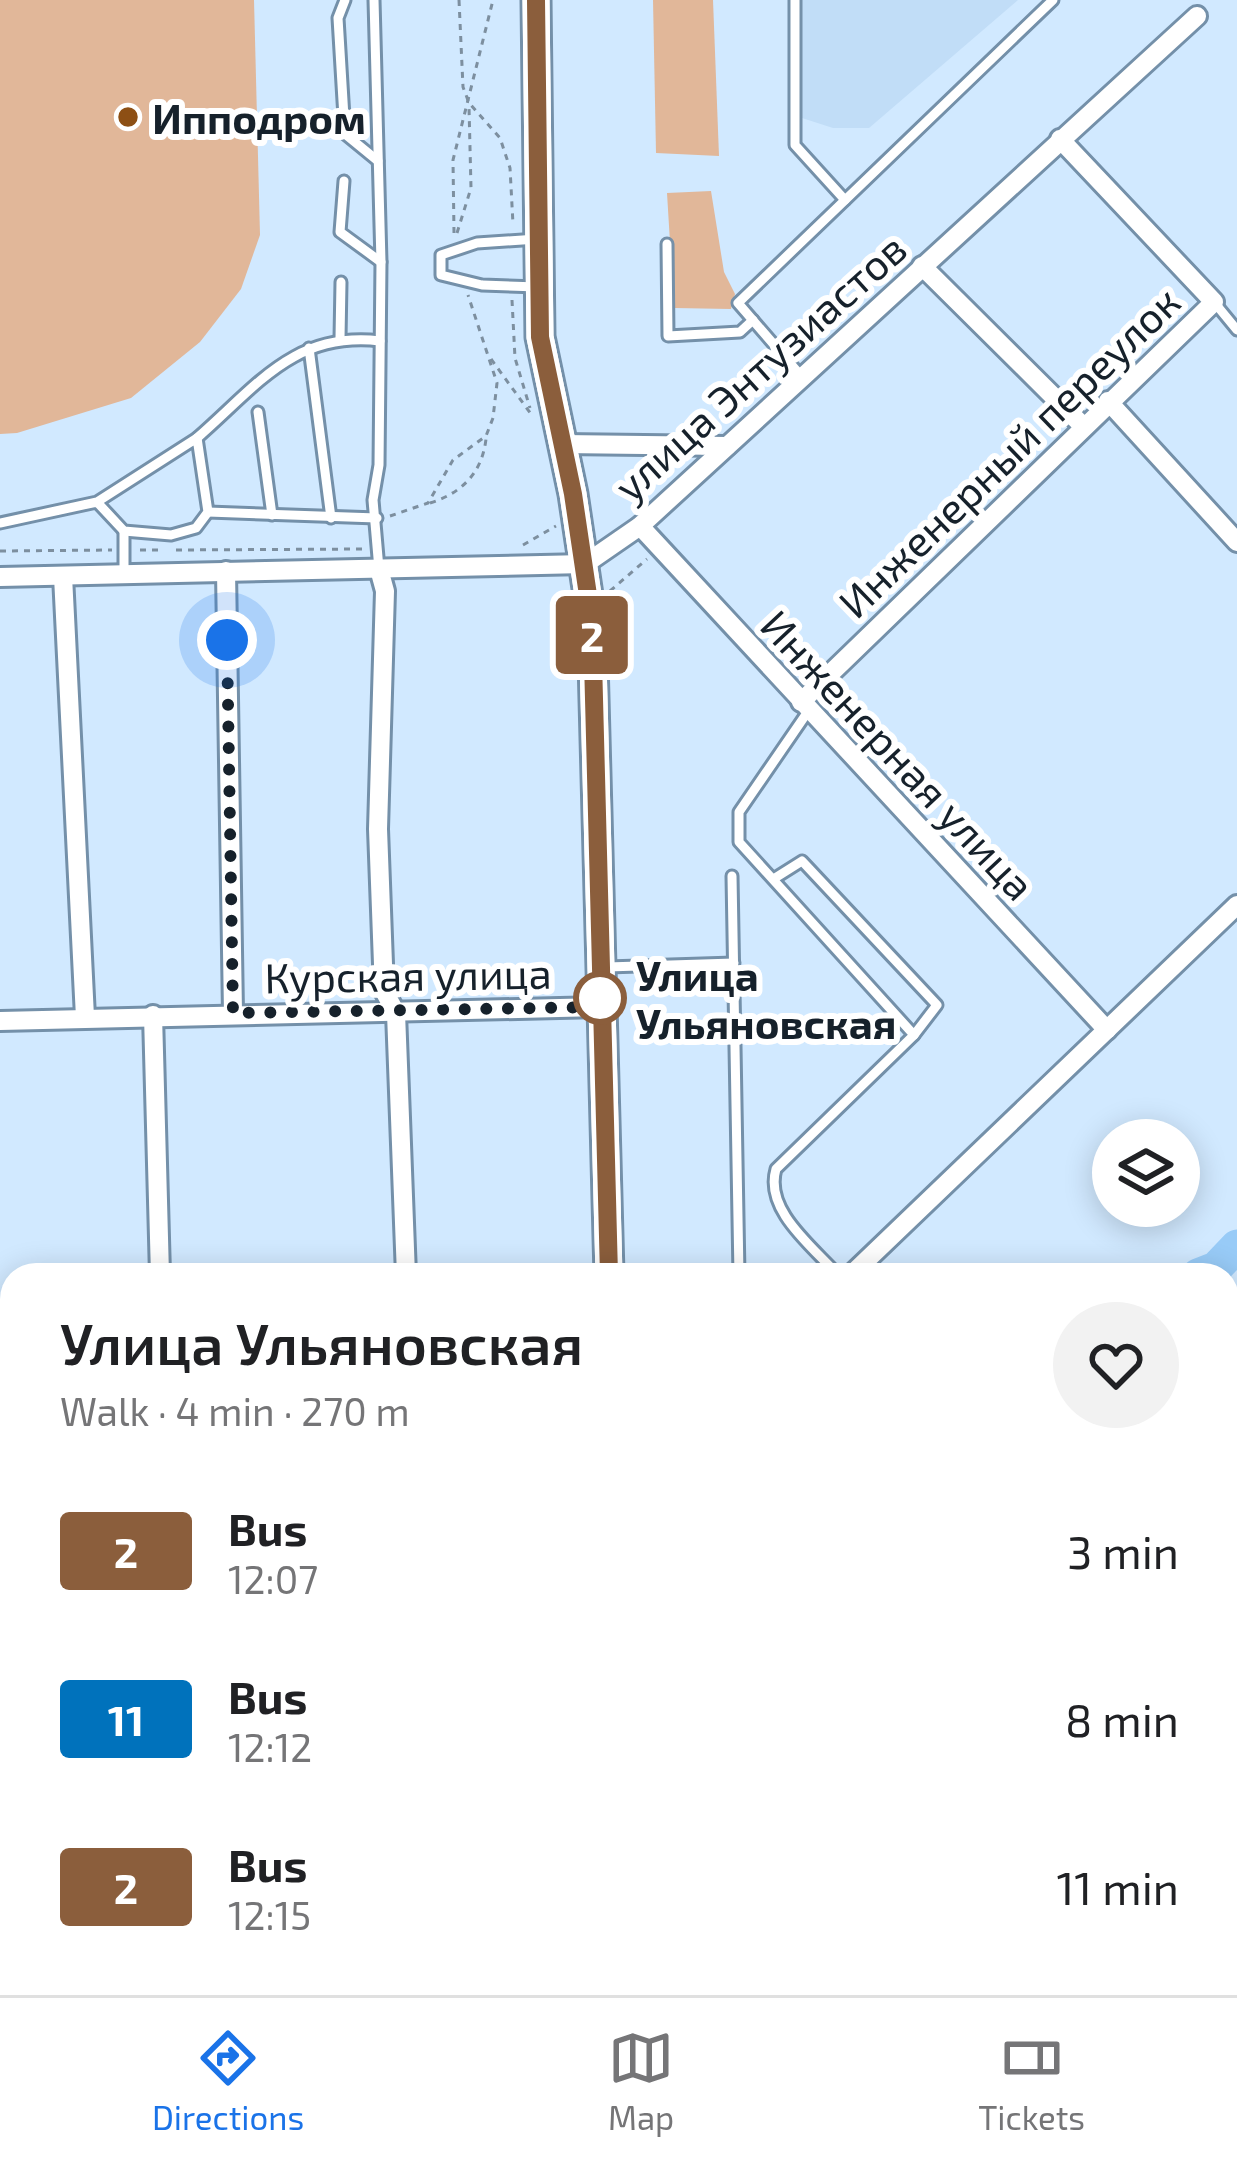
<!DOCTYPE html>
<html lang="en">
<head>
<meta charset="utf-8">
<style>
	:root { --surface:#fff; --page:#f2f2f2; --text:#202124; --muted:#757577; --line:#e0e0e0; --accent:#1a73e8 }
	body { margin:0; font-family:"Exo 2",sans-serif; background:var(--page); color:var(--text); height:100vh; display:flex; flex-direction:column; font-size:45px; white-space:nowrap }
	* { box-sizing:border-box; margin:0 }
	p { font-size:39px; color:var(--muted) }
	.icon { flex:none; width:66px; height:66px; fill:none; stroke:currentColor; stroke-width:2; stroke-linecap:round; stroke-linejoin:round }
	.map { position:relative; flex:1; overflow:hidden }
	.sheet { position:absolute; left:0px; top:1263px; width:1239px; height:732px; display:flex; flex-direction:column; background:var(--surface); border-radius:36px 36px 0 0; box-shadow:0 6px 30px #0003 }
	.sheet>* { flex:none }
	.badge { padding:0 24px; border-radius:9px; font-size:42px; line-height:78px }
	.controls { position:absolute; left:1092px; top:1119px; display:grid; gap:24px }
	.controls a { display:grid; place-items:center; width:108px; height:108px; border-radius:50%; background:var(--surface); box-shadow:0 6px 30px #0003; font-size:60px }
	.you { position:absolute; width:60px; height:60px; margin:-30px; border:9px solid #fff; border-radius:50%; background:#1a73e8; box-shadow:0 0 0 18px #1a73e833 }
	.map>.badge { position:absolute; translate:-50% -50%; box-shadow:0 0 0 6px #fff }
	.round { display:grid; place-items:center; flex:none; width:126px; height:126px; border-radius:63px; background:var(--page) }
	.overview { display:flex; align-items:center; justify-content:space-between; height:204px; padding:0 60px }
	h1 { font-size:57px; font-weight:600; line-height:90px }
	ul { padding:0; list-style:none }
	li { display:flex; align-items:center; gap:36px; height:168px; padding:0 60px }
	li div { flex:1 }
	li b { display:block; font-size:45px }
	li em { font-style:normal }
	li .badge { min-width:132px; font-weight:700; text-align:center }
	.tab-bar { display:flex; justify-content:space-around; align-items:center; height:168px; border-top:3px solid var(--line); background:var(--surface); font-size:33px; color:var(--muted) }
	.tab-bar a { display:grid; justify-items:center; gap:6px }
	.tab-bar .current { color:var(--accent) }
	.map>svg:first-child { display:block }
	.built { fill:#c1ddf7 }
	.green { fill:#e1b799 }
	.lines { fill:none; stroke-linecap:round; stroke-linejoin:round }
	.river { stroke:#98cbf7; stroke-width:33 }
	.service-casing { stroke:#7490a9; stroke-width:15 }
	.minor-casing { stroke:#7490a9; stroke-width:24 }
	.secondary-casing { stroke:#7490a9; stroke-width:33 }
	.path { stroke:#7d8f9f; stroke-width:3; stroke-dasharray:6 6; stroke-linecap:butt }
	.service { stroke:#fff; stroke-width:9 }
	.minor { stroke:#fff; stroke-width:18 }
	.secondary { stroke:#fff; stroke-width:27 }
	.line-casing { stroke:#fff; stroke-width:27 }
	.line { stroke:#8b5e3c; stroke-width:18 }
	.walk { stroke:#16212b; stroke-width:12; stroke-dasharray:0 21.6 }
	.poi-dot { fill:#8d4f14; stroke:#fff; stroke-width:4.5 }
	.stop-dot { fill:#fff; stroke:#8b5e3c; stroke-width:6 }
	.labels { text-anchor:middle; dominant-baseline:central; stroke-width:12; stroke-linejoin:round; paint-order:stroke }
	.poi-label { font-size:42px; font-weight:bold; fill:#16212b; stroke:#fff; text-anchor:start }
	.street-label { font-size:42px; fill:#16212b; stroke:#fff }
	.stop-label { font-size:42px; font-weight:bold; fill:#16212b; stroke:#fff; text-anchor:start }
</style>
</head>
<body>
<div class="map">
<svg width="1237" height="1995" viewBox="0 0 1237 1995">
	<rect width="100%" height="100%" fill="#d1e9ff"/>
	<polygon class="built" points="801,0 1018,0 869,128 833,128 802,118"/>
	<g class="green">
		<polygon points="0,0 254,0 260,235 241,289 200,342 131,398 17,433 0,434"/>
		<polygon points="653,0 713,0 719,156 656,153"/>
		<polygon points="711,191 724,272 735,294 731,309 674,308 667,193"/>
		<polygon points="0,1916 12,1917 12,1983 518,1983 517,1995 0,1995"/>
	</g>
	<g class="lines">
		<g class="river">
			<polyline points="1198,1275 1216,1268 1237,1246"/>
			<polyline points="0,1820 12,1823"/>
		</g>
		<defs>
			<g id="service">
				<polyline points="345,0 338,18 345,134 378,161"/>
				<polyline points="374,0 381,262 379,465 373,500 379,569"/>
				<polyline points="795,0 795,145 845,200"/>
				<polyline points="344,181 340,232 381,262"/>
				<polyline points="537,239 477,243 441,255 441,275 482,285 538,287"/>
				<polyline points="667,244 668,336 740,332 753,320"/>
				<polyline points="1214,302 1237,330"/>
				<polyline points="340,338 341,282"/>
				<polyline points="309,348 331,518"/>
				<polyline points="802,377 738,303 1053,0"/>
				<polyline points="258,412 272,515"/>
				<path d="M 197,438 C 257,386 294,331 380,341"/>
				<polyline points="208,512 377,518"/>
				<polyline points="0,523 97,502 197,438 208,512 196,528 171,535 124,531 97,502"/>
				<polyline points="124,574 124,531"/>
				<path d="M 809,710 L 739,812 L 739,842 L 914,1035 L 776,1169 C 764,1210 812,1246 838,1275"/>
				<polyline points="732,876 739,1275"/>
				<polyline points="775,878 802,861 937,1005 914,1035"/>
				<polyline points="607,967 734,963"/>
				<polyline points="1227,1614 1237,1608"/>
				<polyline points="1227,1872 1237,1866"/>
				<polyline points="0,1923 12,1923"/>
				<polyline points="1075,1983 1078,1995"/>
				<polyline points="143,1995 143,1983"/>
				<polyline points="320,1995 321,1983"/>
				<polyline points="509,1995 510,1983"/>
			</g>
			<g id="minor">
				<polyline points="922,266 1082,425"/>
				<polyline points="1108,401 1237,542"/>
				<polyline points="562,444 727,446"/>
				<polyline points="640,526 1107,1030"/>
				<polyline points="379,569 385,591 378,829 384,991 396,1013 406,1275"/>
				<polyline points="226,571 233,1013"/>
				<polyline points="63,576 85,1017"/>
				<polyline points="0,577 585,564 640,526 1197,16"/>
				<polyline points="801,702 1214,302 1060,139"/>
				<polyline points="153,1015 160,1275"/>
				<polyline points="0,1021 601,1007"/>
				<polyline points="851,1275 1237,905"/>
				<polyline points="0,1610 12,1609"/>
			</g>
			<g id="secondary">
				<polyline points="536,0 540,337 573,494 592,622 609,1275"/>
				<polyline points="644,1983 645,1995"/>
			</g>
		</defs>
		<use href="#service" class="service-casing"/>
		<use href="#minor" class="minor-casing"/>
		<use href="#secondary" class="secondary-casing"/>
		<g class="path">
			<polyline points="459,0 463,87 469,103 500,138 510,168 513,224"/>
			<polyline points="454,233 453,160 493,0"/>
			<polyline points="457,233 471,188 469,107"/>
			<polyline points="512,300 515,358 530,408"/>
			<polyline points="491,359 531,414"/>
			<path d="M 430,503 C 462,493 482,473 486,439"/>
			<polyline points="390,516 428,503 453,460 486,436 493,418 497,383 468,295"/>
			<polyline points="523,545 556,526"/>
			<polyline points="140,550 160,550"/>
			<polyline points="176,550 364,549"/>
			<polyline points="0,551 112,550"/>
			<polyline points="610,591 647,559"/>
			<polyline points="672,1983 673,1995"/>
		</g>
		<use href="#service" class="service"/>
		<use href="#minor" class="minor"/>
		<use href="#secondary" class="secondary"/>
	</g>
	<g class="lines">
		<defs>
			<polyline id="line" points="536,0 540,337 573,494 592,622 609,1275"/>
		</defs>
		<use href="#line" class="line-casing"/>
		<use href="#line" class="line"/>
		<polyline class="walk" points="227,640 233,1013 601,1007 600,998"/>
	</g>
	<circle class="poi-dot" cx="128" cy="117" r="12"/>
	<circle class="stop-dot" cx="600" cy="998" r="24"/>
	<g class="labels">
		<g class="poi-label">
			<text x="152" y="117">Ипподром</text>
		</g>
		<g class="street-label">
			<text transform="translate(759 366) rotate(-42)">улица Энтузиастов</text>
			<text transform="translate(1008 451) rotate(-44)">Инженерный переулок</text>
			<text transform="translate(899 754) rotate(47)">Инженерная улица</text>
			<text transform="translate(408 974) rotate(-1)">Курская улица</text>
		</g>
		<g class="stop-label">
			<text x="636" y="974">Улица<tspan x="636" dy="48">Ульяновская</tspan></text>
		</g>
	</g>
</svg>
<div class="controls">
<a><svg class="icon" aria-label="layers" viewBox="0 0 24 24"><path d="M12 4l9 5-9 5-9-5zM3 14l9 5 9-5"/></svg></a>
</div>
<div class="you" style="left:227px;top:640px"></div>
<b class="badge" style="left:592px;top:635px;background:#8b5e3c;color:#fff">2</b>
<section class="sheet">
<div class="overview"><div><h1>Улица Ульяновская</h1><p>Walk · 4 min · 270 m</p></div><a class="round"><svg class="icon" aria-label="heart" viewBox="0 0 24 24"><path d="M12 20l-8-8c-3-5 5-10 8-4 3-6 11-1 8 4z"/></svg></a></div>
<ul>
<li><span class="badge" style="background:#8b5e3c;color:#fff">2</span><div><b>Bus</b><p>12:07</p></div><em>3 min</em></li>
<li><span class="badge" style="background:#0072bc;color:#fff">11</span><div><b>Bus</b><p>12:12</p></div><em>8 min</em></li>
<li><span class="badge" style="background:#8b5e3c;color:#fff">2</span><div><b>Bus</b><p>12:15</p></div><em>11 min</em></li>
</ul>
</section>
</div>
<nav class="tab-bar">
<a class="current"><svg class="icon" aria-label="directions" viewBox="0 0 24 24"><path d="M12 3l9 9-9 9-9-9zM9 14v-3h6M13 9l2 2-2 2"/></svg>Directions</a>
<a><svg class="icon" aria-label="map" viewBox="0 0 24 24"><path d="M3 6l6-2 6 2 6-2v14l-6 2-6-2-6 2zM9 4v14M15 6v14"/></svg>Map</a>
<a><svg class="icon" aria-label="tickets" viewBox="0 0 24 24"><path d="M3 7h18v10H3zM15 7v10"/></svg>Tickets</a>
</nav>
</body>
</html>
